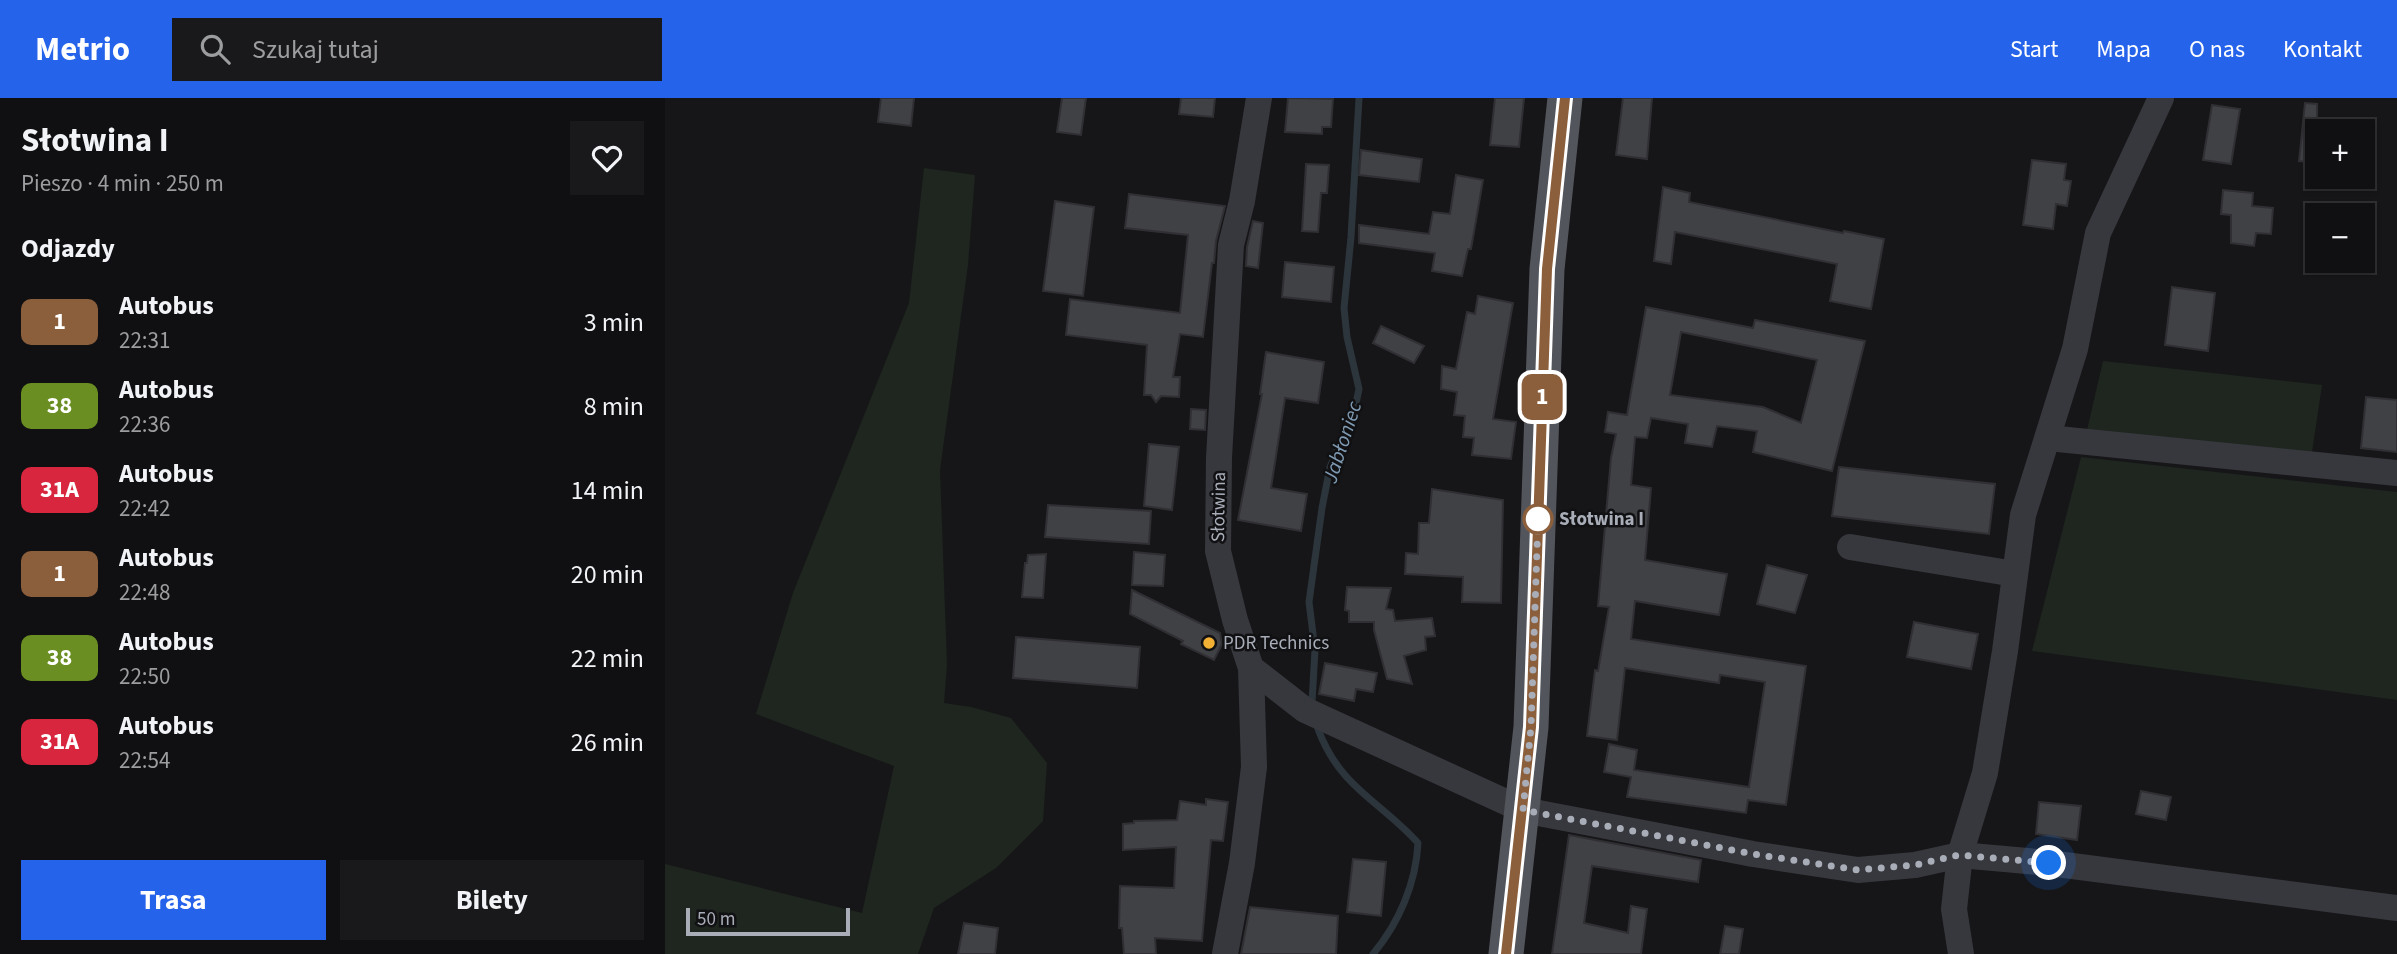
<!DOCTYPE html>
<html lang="pl">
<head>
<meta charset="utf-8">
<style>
	:root { --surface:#101012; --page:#19191b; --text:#f1f3f6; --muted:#9c9d9f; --line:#303032; --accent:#2563eb }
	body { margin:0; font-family:"Source Sans 3",sans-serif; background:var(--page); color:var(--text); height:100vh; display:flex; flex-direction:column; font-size:26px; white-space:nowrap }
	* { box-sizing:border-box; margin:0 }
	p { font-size:23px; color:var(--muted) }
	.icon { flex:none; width:38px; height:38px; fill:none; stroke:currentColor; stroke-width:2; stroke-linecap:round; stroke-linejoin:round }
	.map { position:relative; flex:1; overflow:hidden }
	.drawer { display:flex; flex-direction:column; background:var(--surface); width:665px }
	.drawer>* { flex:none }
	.badge { padding:0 14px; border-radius:10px; font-size:24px; line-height:46px }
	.controls { position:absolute; left:1640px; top:21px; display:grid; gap:14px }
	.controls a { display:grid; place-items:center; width:70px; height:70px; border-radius:0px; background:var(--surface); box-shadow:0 2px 5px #0004,0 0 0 2px var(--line); font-size:35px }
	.scale { position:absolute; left:21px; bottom:18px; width:164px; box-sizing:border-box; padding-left:7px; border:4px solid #a8adb8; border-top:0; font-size:19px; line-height:24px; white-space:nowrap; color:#a8adb8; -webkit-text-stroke:5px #111113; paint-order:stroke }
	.you { position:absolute; width:35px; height:35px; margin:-18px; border:5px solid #fff; border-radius:50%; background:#1a73e8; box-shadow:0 0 0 10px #1a73e833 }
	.map>.badge { position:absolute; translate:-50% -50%; box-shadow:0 0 0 4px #fff }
	h2 { padding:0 21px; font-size:26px; line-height:63px }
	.round { display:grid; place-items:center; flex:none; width:74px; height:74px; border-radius:0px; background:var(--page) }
	.head { display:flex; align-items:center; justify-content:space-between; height:119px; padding:0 21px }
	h1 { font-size:33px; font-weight:700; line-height:52px }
	.action { display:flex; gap:14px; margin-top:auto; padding:14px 21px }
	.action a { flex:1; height:80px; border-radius:0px; background:var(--accent); color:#fff; font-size:28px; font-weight:700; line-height:80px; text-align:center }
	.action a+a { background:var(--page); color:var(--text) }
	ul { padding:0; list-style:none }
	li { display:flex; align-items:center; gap:21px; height:84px; padding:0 21px }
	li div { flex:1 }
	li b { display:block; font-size:26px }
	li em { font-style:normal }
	li .badge { min-width:77px; font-weight:700; text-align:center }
	header { display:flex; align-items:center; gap:42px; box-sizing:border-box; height:98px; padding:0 35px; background:var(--accent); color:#fff }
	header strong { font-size:33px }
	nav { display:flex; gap:38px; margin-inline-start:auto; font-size:24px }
	.search { width:490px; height:63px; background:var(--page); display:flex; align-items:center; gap:18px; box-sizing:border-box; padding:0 24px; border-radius:0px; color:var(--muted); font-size:26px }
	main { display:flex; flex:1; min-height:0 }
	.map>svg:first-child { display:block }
	.green { fill:#1e261f }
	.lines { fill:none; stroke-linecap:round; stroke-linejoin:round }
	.stream { stroke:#2c353c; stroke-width:7 }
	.building { fill:#404145; stroke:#303034; stroke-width:2; fill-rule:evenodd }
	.minor { stroke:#37383d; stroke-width:26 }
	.major { stroke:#53555c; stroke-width:35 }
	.line-casing { stroke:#fff; stroke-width:16 }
	.line { stroke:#8b5e3c; stroke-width:10 }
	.walk { stroke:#a8adb8; stroke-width:7; stroke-dasharray:0 12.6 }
	.stop-dot { fill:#fff; stroke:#8b5e3c; stroke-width:3.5 }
	.poi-dot { fill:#f2b134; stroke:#111113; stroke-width:2.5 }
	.labels { text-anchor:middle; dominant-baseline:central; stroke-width:5; stroke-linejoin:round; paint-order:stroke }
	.street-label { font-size:19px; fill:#a8adb8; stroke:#111113 }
	.stop-label { font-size:19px; font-weight:bold; fill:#a8adb8; stroke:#111113; text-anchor:start }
	.poi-label { font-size:19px; fill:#a8adb8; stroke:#111113; text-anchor:start }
	.water-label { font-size:21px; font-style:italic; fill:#7f9bb3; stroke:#111113 }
</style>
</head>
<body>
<header>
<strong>Metrio</strong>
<div class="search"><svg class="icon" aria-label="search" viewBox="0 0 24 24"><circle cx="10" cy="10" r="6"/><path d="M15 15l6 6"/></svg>Szukaj tutaj</div>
<nav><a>Start</a><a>Mapa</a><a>O nas</a><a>Kontakt</a></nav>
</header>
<main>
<section class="drawer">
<div class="head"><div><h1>Słotwina I</h1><p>Pieszo · 4 min · 250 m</p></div><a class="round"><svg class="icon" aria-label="heart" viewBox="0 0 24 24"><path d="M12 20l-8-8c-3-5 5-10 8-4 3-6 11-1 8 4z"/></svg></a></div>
<h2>Odjazdy</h2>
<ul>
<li><span class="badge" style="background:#8b5e3c;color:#fff">1</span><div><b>Autobus</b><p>22:31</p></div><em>3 min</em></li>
<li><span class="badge" style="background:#6b8e23;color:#fff">38</span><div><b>Autobus</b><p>22:36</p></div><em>8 min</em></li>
<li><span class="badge" style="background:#d7263d;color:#fff">31A</span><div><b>Autobus</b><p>22:42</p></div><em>14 min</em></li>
<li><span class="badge" style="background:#8b5e3c;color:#fff">1</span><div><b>Autobus</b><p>22:48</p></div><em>20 min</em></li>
<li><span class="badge" style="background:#6b8e23;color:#fff">38</span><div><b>Autobus</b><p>22:50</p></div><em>22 min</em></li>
<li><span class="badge" style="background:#d7263d;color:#fff">31A</span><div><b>Autobus</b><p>22:54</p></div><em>26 min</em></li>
</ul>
<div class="action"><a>Trasa</a><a>Bilety</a></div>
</section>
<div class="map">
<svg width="1732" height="856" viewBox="0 0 1732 856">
	<rect width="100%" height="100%" fill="#161618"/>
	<g class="green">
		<polygon points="259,70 310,77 303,167 275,372 282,567 279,605 306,609 346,620 382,665 378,723 331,770 269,810 253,856 0,856 0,766 197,815 229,668 91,616 128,495 244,205"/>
		<polygon points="1438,263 1657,287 1647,354 1422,332"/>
		<polygon points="1416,359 1732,394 1732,602 1367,553"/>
	</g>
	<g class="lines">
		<g class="stream">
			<polyline points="647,604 650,552 644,504 657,410 665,369 690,310 694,291 682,239 679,210 686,139 694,0"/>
			<path d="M 653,631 C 675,690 714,702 753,745 C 751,785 734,825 708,856"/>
		</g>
	</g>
	<g class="building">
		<polygon points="216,0 249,0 246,28 213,24"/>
		<polygon points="397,0 421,0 416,37 392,34"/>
		<polygon points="516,0 550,0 548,19 514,16"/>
		<polygon points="623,0 668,1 666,29 657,29 657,36 620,34"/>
		<polygon points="830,0 859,0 854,49 825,47"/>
		<polygon points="958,0 987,0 982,61 951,57"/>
		<polygon points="1640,5 1652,6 1652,65 1634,63"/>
		<polygon points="1547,7 1575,11 1566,66 1538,62"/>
		<polygon points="696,52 757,61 754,84 694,77"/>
		<polygon points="1367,62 1401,66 1399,82 1406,83 1402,108 1391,106 1388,131 1358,127"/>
		<polygon points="641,66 664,67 662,95 656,95 653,134 637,133"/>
		<polygon points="791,77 818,82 806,151 803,151 797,178 767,173 770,155 694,145 694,127 764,136 768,114 785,116"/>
		<polygon points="998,89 1025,95 1024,104 1178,135 1179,133 1219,141 1206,211 1165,203 1172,166 1010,134 1006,166 989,163"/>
		<polygon points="1558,92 1588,95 1587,108 1608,110 1606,136 1591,135 1589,148 1566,145 1566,117 1556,116"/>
		<polygon points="464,96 560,108 551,143 549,165 547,165 538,239 515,236 508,279 515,279 514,299 496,298 491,304 486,297 479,297 482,247 401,237 405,201 515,215 523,137 460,130"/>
		<polygon points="390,103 429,109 418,198 378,193"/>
		<polygon points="588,123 598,125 593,170 581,168 582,149"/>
		<polygon points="620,164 669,169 666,204 617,199"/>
		<polygon points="1507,189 1550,195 1543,253 1500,247"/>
		<polygon points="813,198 848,205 828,321 851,324 846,361 807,357 809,340 798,339 800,318 789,317 792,294 776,291 777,268 791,271 802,214 810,216"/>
		<path d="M 981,209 L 1088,230 L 1090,222 L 1200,243 L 1167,373 L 1088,354 L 1092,333 L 1052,328 L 1047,349 L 1020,345 L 1023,326 L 986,320 L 982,340 L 970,339 L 966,387 L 986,390 L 980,462 L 1062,476 L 1054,517 L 970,503 L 966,541 L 1141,568 L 1121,707 L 1083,702 L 1081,715 L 962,699 L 966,679 L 939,674 L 944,646 L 972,652 L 969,672 L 1084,689 L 1100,584 L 1055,577 L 1054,585 L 960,570 L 952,642 L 922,638 L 930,572 L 933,573 L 944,509 L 933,508 L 946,360 L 951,336 L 940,334 L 943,314 L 962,317 ZM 1016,234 L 1152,262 L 1136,325 L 1098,309 L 1005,297 Z"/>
		<polygon points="716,228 759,248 749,265 708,245"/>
		<polygon points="601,254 659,264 653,305 620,300 606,390 642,396 636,433 573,422 597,296 595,296"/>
		<polygon points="1701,299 1732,302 1732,354 1696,350"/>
		<polygon points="526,311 541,312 540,332 525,331"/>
		<polygon points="484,346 514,349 507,412 479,408"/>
		<polygon points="1174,369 1330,386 1324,436 1167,418"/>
		<polygon points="767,391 838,402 836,505 797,504 798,479 740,476 741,455 753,456 754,425 764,425"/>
		<polygon points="383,407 486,413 484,446 380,439"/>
		<polygon points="469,454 500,457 498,488 467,487"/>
		<polygon points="381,456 378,500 357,499 360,465 362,465 363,457"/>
		<polygon points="1102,467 1142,477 1130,515 1092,506"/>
		<polygon points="682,489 726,490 721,511 728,512 730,523 767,520 770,538 760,539 761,552 739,558 747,586 722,581 709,532 709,524 684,524 684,513 680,512"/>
		<polygon points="467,492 555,535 557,546 549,562 516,546 518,543 465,516"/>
		<polygon points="1249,524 1313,536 1306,571 1242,559"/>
		<polygon points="351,539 475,549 472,590 348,580"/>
		<polygon points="660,565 712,575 708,594 691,591 689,603 654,596"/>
		<polygon points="1476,693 1506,699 1501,722 1471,716"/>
		<polygon points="541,701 563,704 558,743 546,742 537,843 490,840 491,856 459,856 457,830 454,830 455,788 509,790 511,749 458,752 458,726 469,725 469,723 512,722 515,703 541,707"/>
		<polygon points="1374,704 1416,708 1412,742 1371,736"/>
		<polygon points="904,737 1036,762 1033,784 927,768 919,825 963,835 966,808 982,811 976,856 887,856"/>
		<polygon points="688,761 721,764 716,818 682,814"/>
		<polygon points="585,809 673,818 671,856 576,856"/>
		<polygon points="299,825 333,830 330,856 293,856"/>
		<polygon points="1060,828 1078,831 1074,856 1055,856"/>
	</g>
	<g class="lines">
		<g class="minor">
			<polyline points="1383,340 1732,375"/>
			<polyline points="1185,449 1350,476"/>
			<polyline points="586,570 640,612 858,712 1088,756 1193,772 1250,767 1295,757 1384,765 1732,810"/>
			<polyline points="560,856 577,765 589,669 586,570 570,522 553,453 554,360 566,147 577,103 594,0"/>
			<polyline points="1296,856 1289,811 1295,757 1320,675 1340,553 1358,417 1410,251 1433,135 1496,0"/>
		</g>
		<polyline class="major" points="841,856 866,629 882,171 900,0"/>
	</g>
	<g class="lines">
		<defs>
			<polyline id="line" points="841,856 866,629 882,171 900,0"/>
		</defs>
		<use href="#line" class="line-casing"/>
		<use href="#line" class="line"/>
		<polyline class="walk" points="873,421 866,629 858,712 1088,756 1193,772 1250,767 1294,757 1384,765"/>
	</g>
	<circle class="stop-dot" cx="873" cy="421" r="14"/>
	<circle class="poi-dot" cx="544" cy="545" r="7"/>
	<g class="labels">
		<g class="street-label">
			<text transform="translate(554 409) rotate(-89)">Słotwina</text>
		</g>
		<g class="stop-label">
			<text x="894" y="421">Słotwina I</text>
		</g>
		<g class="poi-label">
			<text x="558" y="545">PDR Technics</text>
		</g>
		<g class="water-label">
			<text transform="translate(677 344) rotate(-72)">Jabłoniec</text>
		</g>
	</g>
</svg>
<div class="controls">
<a>+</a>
<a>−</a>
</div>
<div class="scale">50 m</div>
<div class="you" style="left:1384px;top:765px"></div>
<b class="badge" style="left:877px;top:299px;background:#8b5e3c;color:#fff">1</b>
</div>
</main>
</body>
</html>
